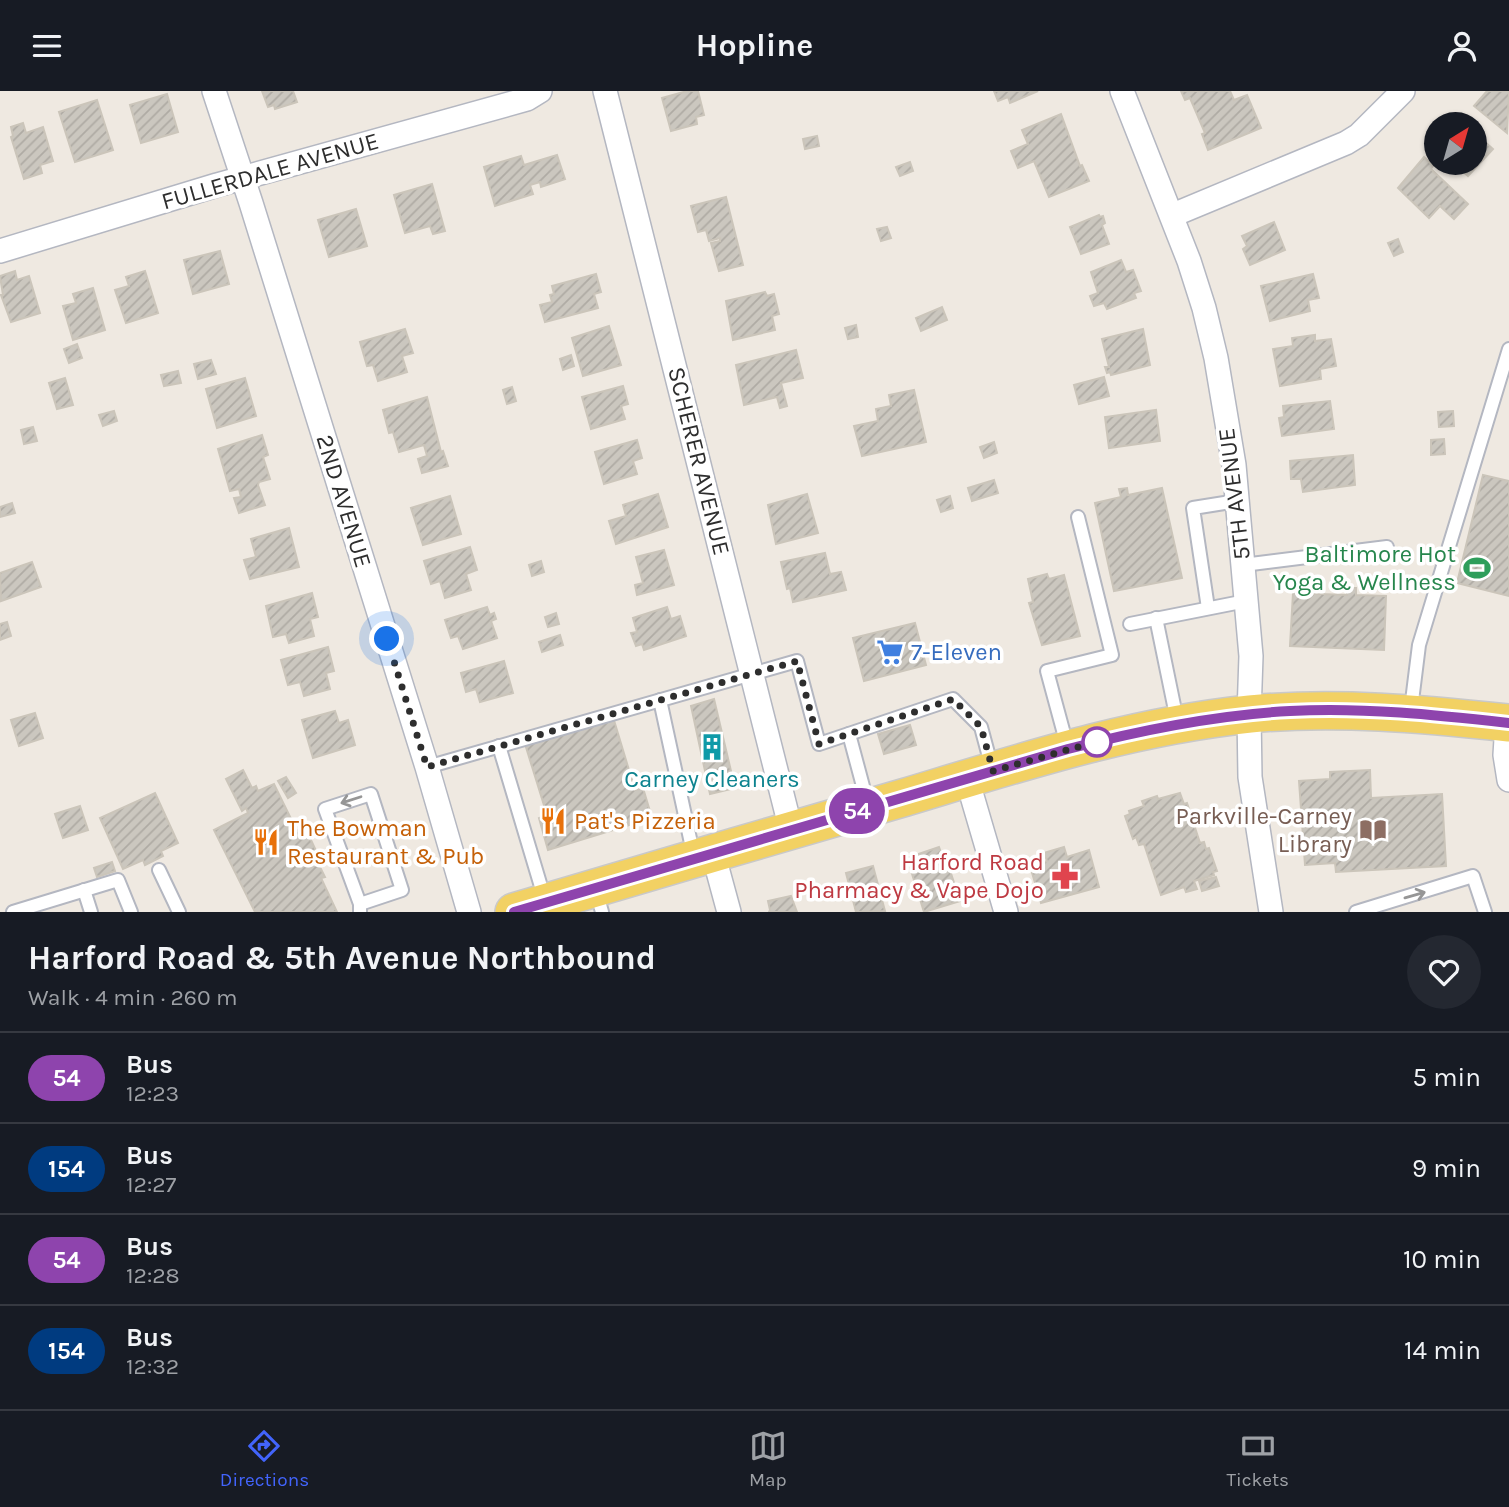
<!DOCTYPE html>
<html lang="en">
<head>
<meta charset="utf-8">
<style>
	:root { --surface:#171b24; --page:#242831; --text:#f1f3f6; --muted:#9ea1a6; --line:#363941; --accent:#4264fb }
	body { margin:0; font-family:Karla,sans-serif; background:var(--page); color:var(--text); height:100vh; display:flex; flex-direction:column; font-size:26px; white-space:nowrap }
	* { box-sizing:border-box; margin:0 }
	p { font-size:23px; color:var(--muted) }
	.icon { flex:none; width:38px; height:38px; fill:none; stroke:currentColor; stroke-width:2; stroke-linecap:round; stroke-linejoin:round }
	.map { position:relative; height:821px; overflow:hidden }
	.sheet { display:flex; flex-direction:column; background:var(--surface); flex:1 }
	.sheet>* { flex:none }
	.badge { padding:0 14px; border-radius:23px; font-size:24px; line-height:46px }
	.needle { width:46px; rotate:37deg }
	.fabs { position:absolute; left:1424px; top:21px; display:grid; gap:14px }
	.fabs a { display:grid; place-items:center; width:63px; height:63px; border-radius:50%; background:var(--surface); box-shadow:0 2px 5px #0004; font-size:35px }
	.you { position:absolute; width:35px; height:35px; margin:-18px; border:5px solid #fff; border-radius:50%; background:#1a73e8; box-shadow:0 0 0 10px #1a73e833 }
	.map>.badge { position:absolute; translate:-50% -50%; box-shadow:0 0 0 4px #fff }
	.round { display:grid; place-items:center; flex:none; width:74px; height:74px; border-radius:37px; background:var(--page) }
	.head { display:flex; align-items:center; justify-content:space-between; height:119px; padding:0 28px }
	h1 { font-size:33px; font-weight:700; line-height:52px }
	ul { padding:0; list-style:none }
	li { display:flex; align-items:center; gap:21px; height:91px; padding:0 28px; border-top:2px solid var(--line) }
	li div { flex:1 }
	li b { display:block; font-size:26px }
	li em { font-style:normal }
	li .badge { min-width:77px; font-weight:700; text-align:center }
	header { display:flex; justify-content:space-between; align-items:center; height:91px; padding:0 28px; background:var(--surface); font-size:32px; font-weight:700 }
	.tab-bar { display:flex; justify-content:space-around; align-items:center; height:98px; border-top:2px solid var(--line); background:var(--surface); font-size:19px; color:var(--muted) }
	.tab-bar a { display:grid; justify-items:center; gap:4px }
	.tab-bar .selected { color:var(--accent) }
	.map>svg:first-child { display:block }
	.building { fill:url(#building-hatch); stroke:#cbc5ba; stroke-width:2 }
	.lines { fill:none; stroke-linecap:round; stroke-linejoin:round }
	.lane-casing { stroke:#b4b7c1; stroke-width:16 }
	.street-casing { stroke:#b4b7c1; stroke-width:26 }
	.primary-casing { stroke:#c9c9c9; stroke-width:40 }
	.lane { stroke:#fff; stroke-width:12 }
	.street { stroke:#fff; stroke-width:23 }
	.primary { stroke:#f2d163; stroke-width:37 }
	.oneway { stroke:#969696 }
	.line-casing { stroke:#fff; stroke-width:16 }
	.line { stroke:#8e44ad; stroke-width:10 }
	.walk { stroke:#2e2e2e; stroke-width:7; stroke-dasharray:0 12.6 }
	.stop-dot { fill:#fff; stroke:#8e44ad; stroke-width:3.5 }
	.labels { text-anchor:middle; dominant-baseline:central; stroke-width:7; stroke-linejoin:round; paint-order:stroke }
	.street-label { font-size:24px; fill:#2e2e2e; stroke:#fff }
	.leisure-label { font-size:24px; fill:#27864d; stroke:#fff; text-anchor:end }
	.shop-label { font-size:24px; fill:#366cbe; stroke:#fff; text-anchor:start }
	.culture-label { font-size:24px; fill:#0d838f; stroke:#fff }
	.education-label { font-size:24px; fill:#785e54; stroke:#fff; text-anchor:end }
	.food-label { font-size:24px; fill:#c56008; stroke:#fff; text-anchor:start }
	.health-label { font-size:24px; fill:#be3a42; stroke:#fff; text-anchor:end }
</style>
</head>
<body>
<header><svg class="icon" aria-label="menu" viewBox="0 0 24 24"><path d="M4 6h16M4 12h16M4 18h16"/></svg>Hopline<svg class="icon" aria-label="person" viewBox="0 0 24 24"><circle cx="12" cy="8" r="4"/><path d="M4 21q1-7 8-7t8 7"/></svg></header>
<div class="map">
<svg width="1509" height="821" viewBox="0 0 1509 821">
	<defs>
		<pattern id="building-hatch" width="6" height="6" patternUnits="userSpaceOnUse" patternTransform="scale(1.75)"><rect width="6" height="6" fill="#cbc7bf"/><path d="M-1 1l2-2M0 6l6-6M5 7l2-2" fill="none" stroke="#afaba4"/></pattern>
	</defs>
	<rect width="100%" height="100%" fill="#efe9e1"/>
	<g class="building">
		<polygon points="262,0 293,0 297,11 275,18 274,14 268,16"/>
		<polygon points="687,0 698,0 704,24 696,26 697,33 671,40 662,7"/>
		<polygon points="994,0 1038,0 1010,12 1008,6 998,10"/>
		<polygon points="1181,0 1230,0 1234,9 1247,4 1261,37 1208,59 1202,43 1205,42 1190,7 1185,9"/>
		<polygon points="1487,0 1509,0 1507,42 1474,15"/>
		<polygon points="167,3 178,41 141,52 130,14"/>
		<polygon points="97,9 113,59 75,71 59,21"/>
		<polygon points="1061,23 1080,75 1082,74 1089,90 1049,106 1034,70 1018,77 1011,60 1028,53 1022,39"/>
		<polygon points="23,32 26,42 43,36 53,70 40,74 42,82 24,88 11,46 13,45 11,36"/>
		<polygon points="1475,42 1493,58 1468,85 1453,72 1475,72"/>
		<polygon points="817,45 819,55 805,58 803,48"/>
		<polygon points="557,64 565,88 541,96 540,91 530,94 533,103 495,115 484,76 521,65 524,74"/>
		<polygon points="1424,66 1433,75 1431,78 1468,113 1454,128 1440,115 1429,127 1398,97"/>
		<polygon points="910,71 913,80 900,85 896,76"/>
		<polygon points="432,93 445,140 433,143 430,135 405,142 394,104"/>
		<polygon points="726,106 743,174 719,180 711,152 720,150 720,147 709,150 706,139 698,141 691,115"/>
		<polygon points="356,118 367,155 329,166 318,129"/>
		<polygon points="1099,124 1100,126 1103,125 1105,132 1102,134 1109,153 1081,163 1070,136"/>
		<polygon points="1274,131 1285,159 1250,174 1243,158 1247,155 1242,145"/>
		<polygon points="887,136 891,147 881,150 877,138"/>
		<polygon points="1398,148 1403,161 1394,165 1388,152"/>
		<polygon points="220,160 229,193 193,203 184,169"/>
		<polygon points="1121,169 1126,181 1133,179 1141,200 1134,202 1136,207 1107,218 1104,212 1094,215 1090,205 1098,202 1091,181"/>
		<polygon points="15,180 17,189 29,185 40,222 11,231 1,204 3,204 0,185"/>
		<polygon points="145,180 158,222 126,232 115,199 129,195 126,186"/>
		<polygon points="596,183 601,201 594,203 598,217 545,231 540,214 552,211 550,204 554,203 552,195"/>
		<polygon points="1313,183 1319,207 1308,209 1310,220 1270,230 1261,195"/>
		<polygon points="93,197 105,239 73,249 63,215 76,212 73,203"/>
		<polygon points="765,201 767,205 774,203 779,223 772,225 775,239 733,249 726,210"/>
		<polygon points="942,216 947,229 921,240 916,227"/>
		<polygon points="856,234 858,246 848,248 845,237"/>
		<polygon points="609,235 621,274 583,285 572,247"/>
		<polygon points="405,238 413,262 402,265 407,281 378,290 373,274 367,275 360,251"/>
		<polygon points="1143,238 1150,274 1111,284 1110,281 1107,282 1105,276 1109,276 1102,248"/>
		<polygon points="1315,244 1315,250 1331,248 1336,275 1320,278 1321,288 1280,295 1273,258 1293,255 1292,247"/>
		<polygon points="77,253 82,267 69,272 64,258"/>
		<polygon points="796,259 803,287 781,292 787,315 780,317 777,306 744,314 736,274"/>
		<polygon points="571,264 574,275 563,279 560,268"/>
		<polygon points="211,269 216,283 198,288 194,273"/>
		<polygon points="178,280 181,292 164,295 161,284"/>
		<polygon points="1104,286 1109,305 1079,313 1074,294"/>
		<polygon points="65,287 73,314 57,318 49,292"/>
		<polygon points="245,287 256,325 217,337 206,298"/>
		<polygon points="623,295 628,313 621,315 625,328 591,338 582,306"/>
		<polygon points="512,296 516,310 507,313 503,299"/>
		<polygon points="914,299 926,351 862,365 854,335 878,330 876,318 891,315 889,304"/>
		<polygon points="427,306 441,361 443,360 448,375 422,382 418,368 427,365 424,354 399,361 393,341 389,342 383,319"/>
		<polygon points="1330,310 1334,338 1282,345 1279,327 1284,326 1283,315"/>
		<polygon points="1156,319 1160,350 1109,357 1105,326"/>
		<polygon points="114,320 117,330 103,335 99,324"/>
		<polygon points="1453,320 1454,335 1439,336 1438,321"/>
		<polygon points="33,336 37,350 24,353 21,339"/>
		<polygon points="262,344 268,364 263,366 270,388 259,391 258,394 265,414 239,422 234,407 241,406 239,398 230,400 218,358"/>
		<polygon points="1444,348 1445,363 1431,364 1431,349"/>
		<polygon points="637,349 642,367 633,370 637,383 604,393 595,361"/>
		<polygon points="994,351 997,362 984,367 980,356"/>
		<polygon points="1353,364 1355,394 1303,401 1301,388 1291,388 1290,370"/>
		<polygon points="1483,384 1509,390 1509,505 1457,492"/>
		<polygon points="994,389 998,402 972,410 968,397"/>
		<polygon points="1127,397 1128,404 1162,397 1182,487 1114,500 1095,412 1121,406 1119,398"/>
		<polygon points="658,403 668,436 616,453 609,430 626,425 623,414"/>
		<polygon points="807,403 818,442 776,453 768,414"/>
		<polygon points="450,405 461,443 423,454 411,417"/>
		<polygon points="950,405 953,417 941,421 937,409"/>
		<polygon points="12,412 15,422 0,426 0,416"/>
		<polygon points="289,437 299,476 250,488 244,469 256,466 251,448"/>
		<polygon points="470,456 477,479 466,483 471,499 445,507 440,490 431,493 424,470"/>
		<polygon points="664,459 674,494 637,504 635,494 643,492 636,466"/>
		<polygon points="825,462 830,483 841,481 846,499 793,511 790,497 787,498 781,471"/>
		<polygon points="541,470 544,481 532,485 529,474"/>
		<polygon points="32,471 41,496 1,510 0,482"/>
		<polygon points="1047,483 1049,488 1064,484 1080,545 1042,554 1029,512 1033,511 1028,488"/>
		<polygon points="1347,497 1356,497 1356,504 1386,505 1384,559 1290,555 1293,502 1347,504"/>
		<polygon points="312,502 318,526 310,528 314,545 289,552 286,543 273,546 266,515"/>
		<polygon points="487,516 490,524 494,522 496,528 491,530 497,547 463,558 458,545 451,547 445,529"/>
		<polygon points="667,516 671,528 680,525 686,545 644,559 642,553 636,555 631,542 637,541 633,527"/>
		<polygon points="556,522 559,533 548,536 545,526"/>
		<polygon points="7,531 11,545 0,549 0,533"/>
		<polygon points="915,532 926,574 864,590 853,547"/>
		<polygon points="560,544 563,554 542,561 539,551"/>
		<polygon points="328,556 334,580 326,582 330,598 304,605 300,591 288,594 281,569"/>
		<polygon points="504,570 513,602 480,611 476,598 466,601 461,582"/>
		<polygon points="714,608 735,697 710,703 691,615"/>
		<polygon points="335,620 339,632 348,629 355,654 313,667 302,629"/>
		<polygon points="35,622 43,647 19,655 11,629"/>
		<polygon points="613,626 635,699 643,697 652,727 548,759 539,727 547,724 525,653"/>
		<polygon points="910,634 916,654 884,663 878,643"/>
		<polygon points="243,679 252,697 256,695 258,700 274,693 297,740 305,736 317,762 314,764 325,786 321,787 337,821 255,821 214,739 248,722 246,717 242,720 226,688"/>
		<polygon points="1370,679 1371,707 1442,703 1446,775 1336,781 1335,772 1305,774 1299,690 1330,688 1330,681"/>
		<polygon points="286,686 296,702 288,707 278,690"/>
		<polygon points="155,702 178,752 161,760 163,765 145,774 143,769 123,778 100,727"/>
		<polygon points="1180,702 1184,713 1187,712 1200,752 1204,751 1206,758 1209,757 1217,780 1213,781 1214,784 1194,790 1197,798 1186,801 1184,796 1161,804 1144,753 1139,754 1136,746 1133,748 1125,725 1130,723 1129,720 1144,715 1142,710 1157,705 1158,708"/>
		<polygon points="80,715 88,739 63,747 55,723"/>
		<polygon points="939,756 942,764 945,764 960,810 924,821 907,767"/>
		<polygon points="1064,756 1067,766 1089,759 1099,796 1041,812 1030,775 1047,770 1044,762"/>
		<polygon points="112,771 115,780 97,786 94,777"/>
		<polygon points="873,775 885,820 856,821 846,782"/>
		<polygon points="1216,786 1219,795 1202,800 1199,790"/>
		<polygon points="791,805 797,821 769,821 770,819 768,810"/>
	</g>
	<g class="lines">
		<defs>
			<g id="lane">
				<polyline points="1243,474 1387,456"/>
				<polyline points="1208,517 1193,417 1237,410"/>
				<polyline points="1156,527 1177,629"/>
				<polyline points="1130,533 1246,510"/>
				<polyline points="660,609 694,766"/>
				<polyline points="1411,618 1419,554 1509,258"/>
				<polyline points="849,643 868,714"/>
				<polyline points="1067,654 1047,580 1112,564 1078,426"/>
				<polyline points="499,655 545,809"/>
				<polyline points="427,676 797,570 819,653 953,608 981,636 992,677"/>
				<polyline points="159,779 179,821"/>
				<polyline points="84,799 91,821"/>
				<polyline points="596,800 602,821"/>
				<polyline points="360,813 402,799 371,703 325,718 360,813 360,821"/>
				<polyline points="13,821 118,789 131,821"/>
				<polyline points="1356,821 1473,785 1485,821"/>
			</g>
			<g id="street">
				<polyline points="214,0 251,112 427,676 469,821"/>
				<polyline points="605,0 791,739"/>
				<polyline points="1122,0 1189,170 1204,217 1216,267 1234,374 1251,565 1249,623 1250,686 1271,821"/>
				<polyline points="1173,124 1346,52 1359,44 1403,0"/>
				<polyline points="0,160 217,94 527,8 540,0"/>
				<polyline points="1507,632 1505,664 1509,689"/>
				<polyline points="967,688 1006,821"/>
				<polyline points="713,762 729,821"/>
			</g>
			<path id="primary" d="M 514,821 C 645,782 775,744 906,706 C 1019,672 1132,635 1250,623 C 1336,615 1423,623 1509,632"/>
		</defs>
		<use href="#lane" class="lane-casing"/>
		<use href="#street" class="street-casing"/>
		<use href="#primary" class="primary-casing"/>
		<use href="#lane" class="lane"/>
		<use href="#street" class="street"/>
		<use href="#primary" class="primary"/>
	</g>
	<defs><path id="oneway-shaft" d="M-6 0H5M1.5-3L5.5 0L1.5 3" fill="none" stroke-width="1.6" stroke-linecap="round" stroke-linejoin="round" transform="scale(1.75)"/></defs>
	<g class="oneway">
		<use href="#oneway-shaft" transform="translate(351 709) rotate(162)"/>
		<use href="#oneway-shaft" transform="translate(1415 804) rotate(-16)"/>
	</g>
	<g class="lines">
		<defs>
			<path id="line" d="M 514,821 L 1068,658 C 1141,639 1214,624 1290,620 C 1363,616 1437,624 1509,632"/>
		</defs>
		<use href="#line" class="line-casing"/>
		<use href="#line" class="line"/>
		<polyline class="walk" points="387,548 427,676 797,570 819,653 953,608 981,636 993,680 1106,648 1097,651"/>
	</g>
	<defs>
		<symbol id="stadium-bare" viewBox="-9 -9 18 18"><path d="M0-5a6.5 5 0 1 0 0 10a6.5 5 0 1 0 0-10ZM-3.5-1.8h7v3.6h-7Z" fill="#2e9e5b" stroke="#fff" stroke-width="2.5" paint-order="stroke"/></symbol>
		<symbol id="supermarket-bare" viewBox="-9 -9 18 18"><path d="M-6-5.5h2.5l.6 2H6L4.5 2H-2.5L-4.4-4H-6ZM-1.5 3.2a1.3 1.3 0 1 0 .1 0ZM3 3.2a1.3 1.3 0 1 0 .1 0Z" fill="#3f7fe0" stroke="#fff" stroke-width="2.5" paint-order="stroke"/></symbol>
		<symbol id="building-bare" viewBox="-9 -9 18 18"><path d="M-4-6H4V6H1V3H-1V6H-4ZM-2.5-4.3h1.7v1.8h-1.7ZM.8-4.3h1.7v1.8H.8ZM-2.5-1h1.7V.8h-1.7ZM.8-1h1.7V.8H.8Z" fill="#0f9aa8" stroke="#fff" stroke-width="2.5" paint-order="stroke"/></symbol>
		<symbol id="restaurant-bare" viewBox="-9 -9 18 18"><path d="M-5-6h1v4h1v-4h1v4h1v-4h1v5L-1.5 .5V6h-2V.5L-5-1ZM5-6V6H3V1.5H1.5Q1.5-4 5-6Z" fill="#e8710a" stroke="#fff" stroke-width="2.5" paint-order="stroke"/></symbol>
		<symbol id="library-bare" viewBox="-9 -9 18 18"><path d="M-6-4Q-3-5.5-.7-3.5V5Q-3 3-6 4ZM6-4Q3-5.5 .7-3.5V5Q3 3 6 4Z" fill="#8d6e63" stroke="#fff" stroke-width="2.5" paint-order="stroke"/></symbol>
		<symbol id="pharmacy-bare" viewBox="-9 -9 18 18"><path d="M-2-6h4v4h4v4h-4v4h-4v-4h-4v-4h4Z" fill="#e0444e" stroke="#fff" stroke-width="2.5" paint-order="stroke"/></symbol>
	</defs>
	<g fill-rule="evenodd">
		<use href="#stadium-bare" x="1458" y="458" width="38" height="38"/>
		<use href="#supermarket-bare" x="871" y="542" width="38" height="38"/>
		<use href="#building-bare" x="693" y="637" width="38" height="38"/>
		<use href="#restaurant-bare" x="534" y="711" width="38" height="38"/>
		<use href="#library-bare" x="1354" y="720" width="38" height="38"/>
		<use href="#restaurant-bare" x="247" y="732" width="38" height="38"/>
		<use href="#pharmacy-bare" x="1046" y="766" width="38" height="38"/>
	</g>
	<circle class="stop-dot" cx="1097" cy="651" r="14"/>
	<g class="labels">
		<g class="street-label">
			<text transform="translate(270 80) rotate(-16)">FULLERDALE AVENUE</text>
			<text transform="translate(699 370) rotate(76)">SCHERER AVENUE</text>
			<text transform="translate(1234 403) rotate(-97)">5TH AVENUE</text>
			<text transform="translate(344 410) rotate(73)">2ND AVENUE</text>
		</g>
		<g class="leisure-label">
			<text x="1456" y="463">Baltimore Hot<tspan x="1456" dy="28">Yoga &amp; Wellness</tspan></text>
		</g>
		<g class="shop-label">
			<text x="911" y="561">7-Eleven</text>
		</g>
		<g class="culture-label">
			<text x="712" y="688">Carney Cleaners</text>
		</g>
		<g class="education-label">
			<text x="1352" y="725">Parkville-Carney<tspan x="1352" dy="28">Library</tspan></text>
		</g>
		<g class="food-label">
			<text x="574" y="730">Pat's Pizzeria</text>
			<text x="287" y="737">The Bowman<tspan x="287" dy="28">Restaurant &amp; Pub</tspan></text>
		</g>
		<g class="health-label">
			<text x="1044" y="771">Harford Road<tspan x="1044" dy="28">Pharmacy &amp; Vape Dojo</tspan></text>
		</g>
	</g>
</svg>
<div class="fabs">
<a><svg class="needle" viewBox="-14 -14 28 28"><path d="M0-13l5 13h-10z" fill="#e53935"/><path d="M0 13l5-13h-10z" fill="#9ea1a6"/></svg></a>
</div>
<div class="you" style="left:387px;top:548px"></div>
<b class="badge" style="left:857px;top:720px;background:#8e44ad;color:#fff">54</b>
</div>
<section class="sheet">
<div class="head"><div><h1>Harford Road &amp; 5th Avenue Northbound</h1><p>Walk · 4 min · 260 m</p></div><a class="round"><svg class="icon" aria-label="heart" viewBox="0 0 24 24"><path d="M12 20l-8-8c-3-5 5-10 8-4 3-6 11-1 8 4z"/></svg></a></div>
<ul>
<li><span class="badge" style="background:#8e44ad;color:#fff">54</span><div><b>Bus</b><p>12:23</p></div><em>5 min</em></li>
<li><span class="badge" style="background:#003b80;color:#fff">154</span><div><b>Bus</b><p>12:27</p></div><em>9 min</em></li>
<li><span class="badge" style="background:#8e44ad;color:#fff">54</span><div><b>Bus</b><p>12:28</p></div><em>10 min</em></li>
<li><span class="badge" style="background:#003b80;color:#fff">154</span><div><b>Bus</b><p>12:32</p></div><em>14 min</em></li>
</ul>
</section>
<nav class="tab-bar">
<a class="selected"><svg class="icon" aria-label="directions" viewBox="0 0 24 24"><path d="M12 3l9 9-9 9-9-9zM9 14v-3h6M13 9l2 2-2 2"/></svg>Directions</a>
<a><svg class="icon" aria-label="map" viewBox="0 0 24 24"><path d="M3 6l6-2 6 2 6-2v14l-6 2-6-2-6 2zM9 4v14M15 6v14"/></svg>Map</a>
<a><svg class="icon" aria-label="tickets" viewBox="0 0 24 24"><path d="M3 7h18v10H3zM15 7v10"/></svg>Tickets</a>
</nav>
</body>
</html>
